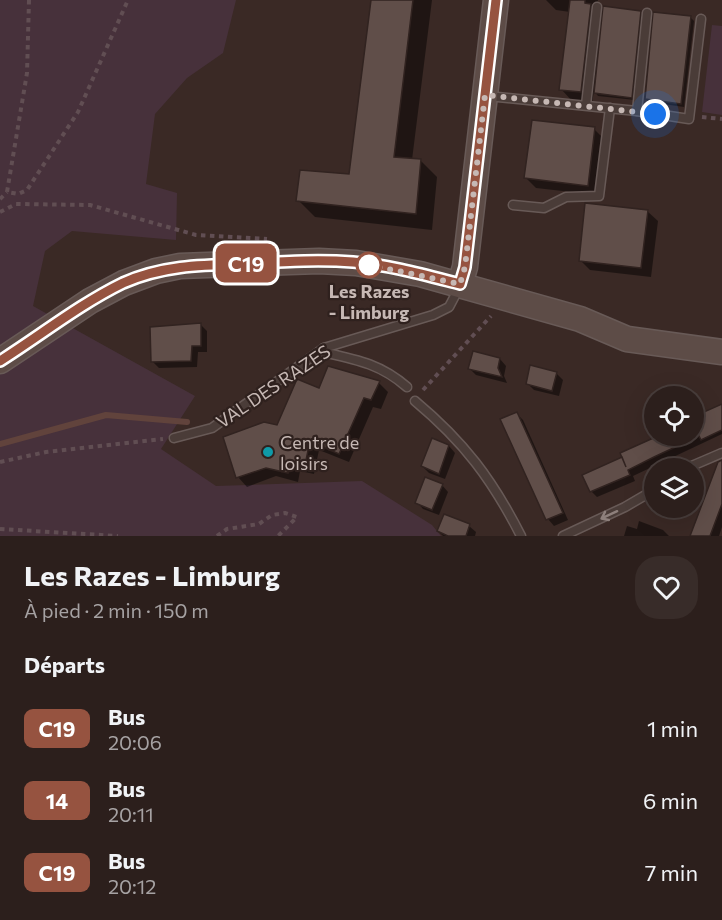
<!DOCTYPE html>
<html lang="fr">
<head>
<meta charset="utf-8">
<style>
	:root { --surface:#2c1f1c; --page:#382c29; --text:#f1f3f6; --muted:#a6a2a3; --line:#483d3b }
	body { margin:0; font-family:Commissioner,sans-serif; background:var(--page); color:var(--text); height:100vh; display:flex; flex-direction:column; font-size:22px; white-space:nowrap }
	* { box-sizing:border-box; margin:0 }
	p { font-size:20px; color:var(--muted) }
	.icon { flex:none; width:33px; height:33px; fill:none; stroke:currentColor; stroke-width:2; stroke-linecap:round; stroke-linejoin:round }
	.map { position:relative; height:536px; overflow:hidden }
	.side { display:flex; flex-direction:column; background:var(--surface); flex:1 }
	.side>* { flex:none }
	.badge { padding:0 12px; border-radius:9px; font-size:21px; line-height:39px }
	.buttons { position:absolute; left:644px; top:386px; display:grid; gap:12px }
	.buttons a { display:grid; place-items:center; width:60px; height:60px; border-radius:50%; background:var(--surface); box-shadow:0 6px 24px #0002,0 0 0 2px var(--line); font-size:30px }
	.you { position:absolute; width:30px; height:30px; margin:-15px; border:4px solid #fff; border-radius:50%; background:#1a73e8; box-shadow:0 0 0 9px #1a73e833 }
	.map>.badge { position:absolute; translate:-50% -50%; box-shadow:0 0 0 3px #fff }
	h2 { padding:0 24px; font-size:22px; line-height:54px }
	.round { display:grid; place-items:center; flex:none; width:63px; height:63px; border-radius:24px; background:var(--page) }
	.overview { display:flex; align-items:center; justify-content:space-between; height:102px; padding:0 24px }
	h1 { font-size:28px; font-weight:700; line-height:45px }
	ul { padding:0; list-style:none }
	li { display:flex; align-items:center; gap:18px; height:72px; padding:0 24px }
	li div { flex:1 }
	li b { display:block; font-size:22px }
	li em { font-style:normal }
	li .badge { min-width:66px; font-weight:700; text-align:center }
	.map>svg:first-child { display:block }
	.green { fill:#47313b }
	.shadow { fill:#0007 }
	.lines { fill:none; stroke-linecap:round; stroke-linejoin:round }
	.stream { stroke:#61433c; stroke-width:6 }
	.building { fill:#604e49; stroke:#312320; stroke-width:1.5 }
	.lane-casing { stroke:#685a57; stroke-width:11 }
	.secondary-casing { stroke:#685a57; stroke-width:27 }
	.path { stroke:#614e53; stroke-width:4; stroke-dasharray:4.5 4.5; stroke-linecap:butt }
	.lane { stroke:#4a3c38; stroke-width:8 }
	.secondary { stroke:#5d4c47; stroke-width:24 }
	.oneway { stroke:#8e807c }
	.line-casing { stroke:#fff; stroke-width:14 }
	.line { stroke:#965340; stroke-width:9 }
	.walk { stroke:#c6b8b4; stroke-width:6; stroke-dasharray:0 10.8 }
	.stop-dot { fill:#fff; stroke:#965340; stroke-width:3 }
	.culture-dot { fill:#0f9aa8; stroke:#2f211e; stroke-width:2 }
	.labels { text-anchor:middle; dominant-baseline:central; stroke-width:4.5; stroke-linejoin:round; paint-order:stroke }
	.stop-label { font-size:18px; font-weight:bold; fill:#c6b8b4; stroke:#2f211e }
	.street-label { font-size:18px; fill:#c6b8b4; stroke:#2f211e }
	.poi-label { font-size:18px; fill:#c6b8b4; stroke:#2f211e; text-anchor:start }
</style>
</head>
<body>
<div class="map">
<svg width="722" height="536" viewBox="0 0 722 536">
	<rect width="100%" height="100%" fill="#3a2925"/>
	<g class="green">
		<polygon points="0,0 236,0 223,53 187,78 155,114 146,184 177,193 176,240 72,231 45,251 33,306 195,396 161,449 216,486 362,481 432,525 441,536 0,536"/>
		<polygon points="712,25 722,26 722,115 702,112"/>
	</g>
	<g class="shadow">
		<polygon points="373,0 432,0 412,160 420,160 437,177 432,230 315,217 298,200 350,176"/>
		<polygon points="546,0 598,0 596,11 603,18 640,13 643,16 635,100 598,96 594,91 592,103 572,101 561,89 570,12 556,10"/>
		<polygon points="691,18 694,21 684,107 649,102 646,99"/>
		<polygon points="594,129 604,139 598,195 536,188 526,178"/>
		<polygon points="647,211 658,221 651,277 590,270 580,260"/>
		<polygon points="201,325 207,331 207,352 198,352 197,367 159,368 152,361"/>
		<polygon points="500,359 506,366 504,376 507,383 476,375 470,369"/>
		<polygon points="556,373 563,380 559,396 534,390 527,383"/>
		<polygon points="379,383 388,392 381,409 373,407 349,462 319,450 314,474 300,471 298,482 276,476 247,487 238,477 278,427 320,390"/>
		<polygon points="722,406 722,434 633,476 635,481 597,497 591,491 660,435 693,435 693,419"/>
		<polygon points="517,414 523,420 568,520 554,526 548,519 502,420"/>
		<polygon points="449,446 455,453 445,479 429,473 422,466"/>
		<polygon points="722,478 722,527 719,536 695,536 693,533"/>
		<polygon points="442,485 448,492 439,515 423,509 417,502"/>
		<polygon points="639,521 663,530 669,536 624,536 627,526 637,529"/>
		<polygon points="469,526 476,532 475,536 443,536 438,531"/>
	</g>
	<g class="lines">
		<polyline class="stream" points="0,444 106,415 187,422"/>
	</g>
	<g class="building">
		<polygon points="371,0 413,0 394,157 421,159 416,214 296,201 300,170 349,174"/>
		<polygon points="570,0 585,0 585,3 591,4 581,92 559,90"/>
		<polygon points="603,6 641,11 632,98 594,93"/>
		<polygon points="653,12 691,16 681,104 645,99"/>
		<polygon points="532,120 595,127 588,186 524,178"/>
		<polygon points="585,203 648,210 641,268 579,261"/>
		<polygon points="201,323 201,346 192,346 191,361 151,362 150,327"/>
		<polygon points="473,351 500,358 498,368 502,377 468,369"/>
		<polygon points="530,365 557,372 552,391 526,384"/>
		<polygon points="328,366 380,381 371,400 364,398 339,454 310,441 305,465 291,462 288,473 266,468 236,478 223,437 264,422 277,425 297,379 319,388"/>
		<polygon points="722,404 722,430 701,440 699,436 654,457 628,470 630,475 590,492 582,475 622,457 626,467 620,453 660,435 698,435 694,425 701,422 697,415"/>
		<polygon points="517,412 563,513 546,520 500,419"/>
		<polygon points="432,438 449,445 439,474 421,466"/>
		<polygon points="722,460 722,504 710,536 690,536 718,462"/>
		<polygon points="425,477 443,484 432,510 415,503"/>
		<polygon points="444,514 470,524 466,536 448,536 437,531"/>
	</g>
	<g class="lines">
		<defs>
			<g id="lane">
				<polyline points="488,96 637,111 689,119 701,19"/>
				<polyline points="586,105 597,7"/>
				<polyline points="637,111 647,13"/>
				<polyline points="513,205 544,208 566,197 599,196 610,108"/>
				<path d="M 324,348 L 327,353 C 359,360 382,365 407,387"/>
				<path d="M 415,401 C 464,442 492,479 521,536"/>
				<polyline points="174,438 212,428 324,348 433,315 449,307 459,288"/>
				<polyline points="687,468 722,453"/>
				<polyline points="563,536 625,507 654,490"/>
			</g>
			<g id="secondary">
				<polyline points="460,284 465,267 496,0"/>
				<polyline points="0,361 90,301 124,283 156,271 180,266 319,261 356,263 420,274 580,319 627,339 722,352"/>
			</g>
		</defs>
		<use href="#lane" class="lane-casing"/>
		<use href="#secondary" class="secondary-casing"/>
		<g class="path">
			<polyline points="29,0 27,73 7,192 18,194 27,190 78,112 128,0"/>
			<polyline points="702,117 722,119"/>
			<polyline points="0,199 7,192"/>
			<polyline points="0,212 16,204 90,205 196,235 267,239"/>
			<polyline points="423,390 491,316"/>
			<polyline points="0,462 46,452 163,439"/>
			<polyline points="0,529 118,536"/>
			<polyline points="217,536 227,529 259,524 272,515 285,513 297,517 278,536"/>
		</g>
		<use href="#lane" class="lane"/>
		<use href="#secondary" class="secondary"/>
	</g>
	<defs><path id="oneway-shaft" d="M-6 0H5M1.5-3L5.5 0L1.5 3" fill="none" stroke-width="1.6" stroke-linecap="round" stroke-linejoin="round" transform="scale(1.5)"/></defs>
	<use class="oneway" href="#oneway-shaft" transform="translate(609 515) rotate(155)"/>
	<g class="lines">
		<defs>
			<path id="line" d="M 0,361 C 41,335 80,304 123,283 C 161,266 199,265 239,264 C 277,262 315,259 353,262 C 390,265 425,275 460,284 L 465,267 L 496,0"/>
		</defs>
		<use href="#line" class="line-casing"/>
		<use href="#line" class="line"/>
		<polyline class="walk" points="369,265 460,284 465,267 485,95 655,114"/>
	</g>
	<circle class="stop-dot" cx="369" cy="265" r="12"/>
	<circle class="culture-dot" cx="268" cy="452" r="6"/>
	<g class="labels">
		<g class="stop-label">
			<text x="369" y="291">Les Razes<tspan x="369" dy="21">- Limburg</tspan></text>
		</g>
		<g class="street-label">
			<text transform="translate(273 386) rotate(-34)">VAL DES RAZES</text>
		</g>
		<g class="poi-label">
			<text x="280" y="442">Centre de<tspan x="280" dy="21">loisirs</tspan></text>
		</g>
	</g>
</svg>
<div class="buttons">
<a><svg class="icon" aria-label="locate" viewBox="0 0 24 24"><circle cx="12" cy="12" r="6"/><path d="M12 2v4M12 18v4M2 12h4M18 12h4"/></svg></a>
<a><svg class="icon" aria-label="layers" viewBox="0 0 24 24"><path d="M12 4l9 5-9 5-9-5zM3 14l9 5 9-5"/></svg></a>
</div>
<div class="you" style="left:655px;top:114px"></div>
<b class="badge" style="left:246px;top:263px;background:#965340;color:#fff">C19</b>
</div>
<section class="side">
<div class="overview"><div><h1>Les Razes - Limburg</h1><p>À pied · 2 min · 150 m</p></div><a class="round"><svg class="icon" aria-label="heart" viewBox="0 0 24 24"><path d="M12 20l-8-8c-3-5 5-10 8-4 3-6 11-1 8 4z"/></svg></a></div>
<h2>Départs</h2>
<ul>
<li><span class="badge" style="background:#965340;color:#fff">C19</span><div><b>Bus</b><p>20:06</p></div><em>1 min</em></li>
<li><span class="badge" style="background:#965340;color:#fff">14</span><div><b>Bus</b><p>20:11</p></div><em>6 min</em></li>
<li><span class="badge" style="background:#965340;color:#fff">C19</span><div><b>Bus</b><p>20:12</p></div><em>7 min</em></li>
</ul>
</section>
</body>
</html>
